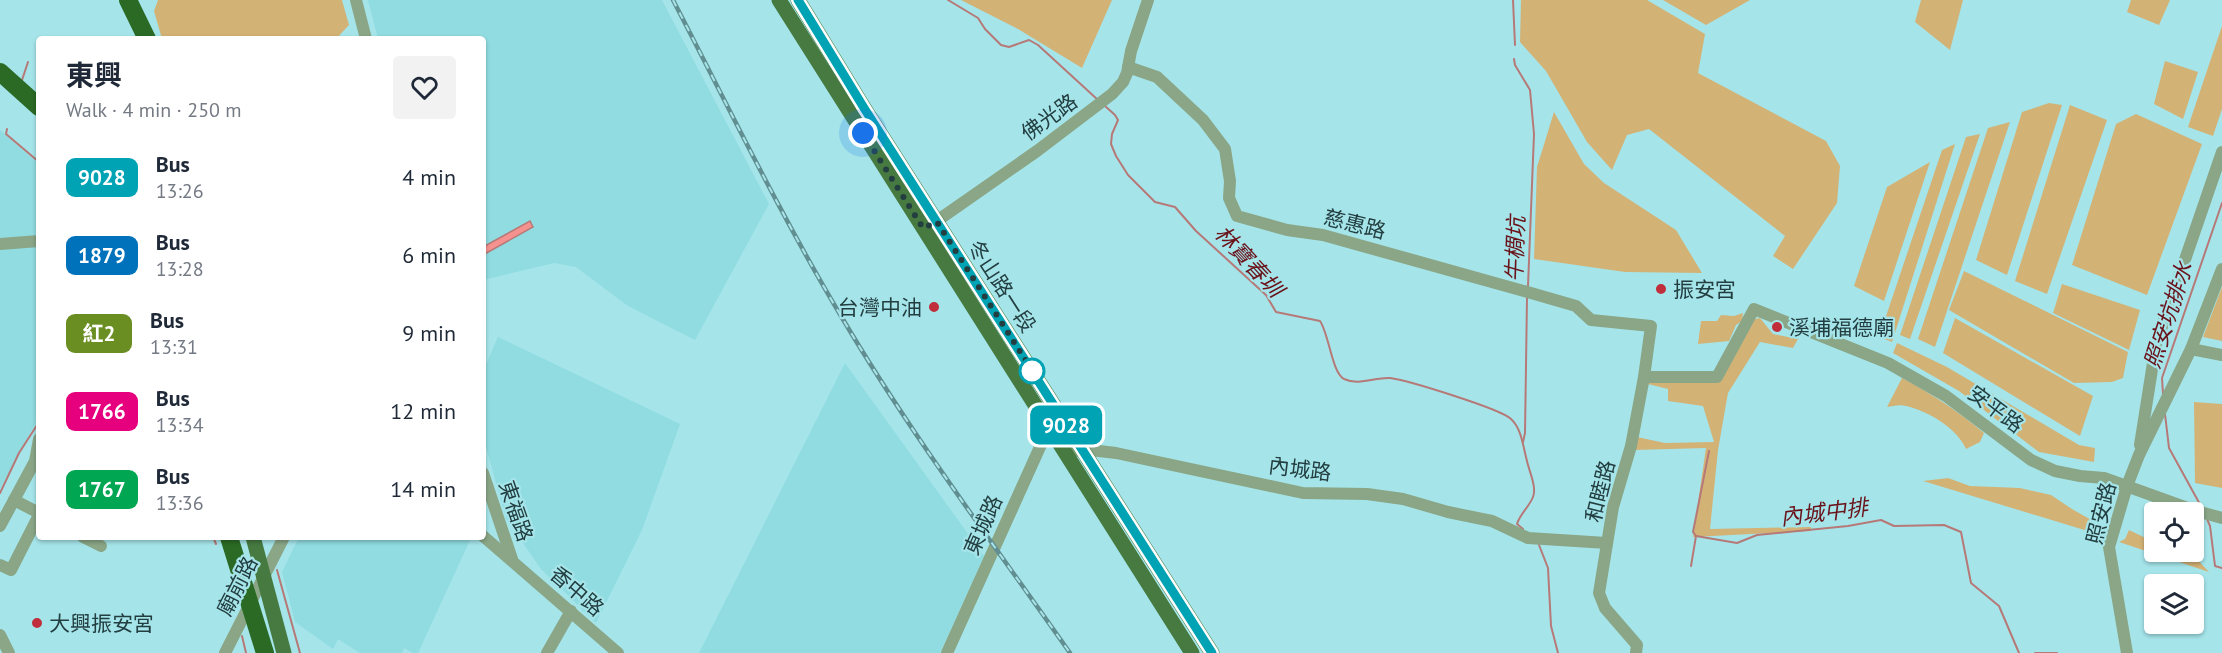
<!DOCTYPE html>
<html lang="en">
<head>
<meta charset="utf-8">
<style>
	:root { --surface:#fff; --page:#f2f2f3; --text:#1f2937; --muted:#747a83 }
	body { margin:0; font-family:"PT Sans","Noto Sans TC",sans-serif; background:var(--page); color:var(--text); height:100vh; display:flex; flex-direction:column; font-size:22px; white-space:nowrap }
	* { box-sizing:border-box; margin:0 }
	p { font-size:20px; color:var(--muted) }
	.icon { flex:none; width:33px; height:33px; fill:none; stroke:currentColor; stroke-width:2; stroke-linecap:round; stroke-linejoin:round }
	.map { position:relative; flex:1; overflow:hidden }
	.details { position:absolute; left:36px; top:36px; width:450px; height:504px; display:flex; flex-direction:column; background:var(--surface); border-radius:6px; box-shadow:0 2px 4px #0004 }
	.details>* { flex:none }
	.badge { padding:0 12px; border-radius:9px; font-size:21px; line-height:39px }
	.controls { position:absolute; left:2144px; top:502px; display:grid; gap:12px }
	.controls a { display:grid; place-items:center; width:60px; height:60px; border-radius:6px; background:var(--surface); box-shadow:0 2px 4px #0004; font-size:30px }
	.you { position:absolute; width:30px; height:30px; margin:-15px; border:4px solid #fff; border-radius:50%; background:#1a73e8; box-shadow:0 0 0 9px #1a73e833 }
	.map>.badge { position:absolute; translate:-50% -50%; box-shadow:0 0 0 3px #fff }
	.round { display:grid; place-items:center; flex:none; width:63px; height:63px; border-radius:6px; background:var(--page) }
	.headline { display:flex; align-items:center; justify-content:space-between; height:102px; padding:0 30px }
	h1 { font-size:28px; font-weight:700; line-height:45px }
	ul { padding:0; list-style:none }
	li { display:flex; align-items:center; gap:18px; height:78px; padding:0 30px }
	li div { flex:1 }
	li b { display:block; font-size:22px }
	li em { font-style:normal }
	li .badge { min-width:66px; font-weight:700; text-align:center }
	.map>svg:first-child { display:block }
	.built { fill:#90dce1 }
	.green { fill:#d3b276 }
	.water { fill:#f5928f; stroke:#b67977; stroke-width:1.5 }
	.lines { fill:none; stroke-linecap:round; stroke-linejoin:round }
	.stream { stroke:#b67977; stroke-width:2 }
	.minor { stroke:#8aa686; stroke-width:12 }
	.major { stroke:#467a41; stroke-width:15 }
	.highway { stroke:#2b6a25; stroke-width:18 }
	.rail-casing { stroke:#618e91; stroke-width:4.5 }
	.rail { stroke:#a5e5ea; stroke-width:2; stroke-dasharray:7; stroke-linecap:butt }
	.highway-bridge { stroke:#2b6a25; stroke-width:18 }
	.line-casing { stroke:#fff; stroke-width:14 }
	.line { stroke:#00a3b4; stroke-width:9 }
	.walk { stroke:#233e40; stroke-width:6; stroke-dasharray:0 10.8 }
	.poi-dot { fill:#bf2e3a; stroke:#a5e5ea; stroke-width:2 }
	.stop-dot { fill:#fff; stroke:#00a3b4; stroke-width:3 }
	.labels { text-anchor:middle; dominant-baseline:central; stroke-width:4.5; stroke-linejoin:round; paint-order:stroke }
	.street-label { font-size:21px; fill:#233e40; stroke:#a5e5ea }
	.poi-label { font-size:21px; fill:#233e40; stroke:#a5e5ea; text-anchor:start }
	.water-label { font-size:22px; font-style:italic; fill:#6a121a; stroke:#a5e5ea }
</style>
</head>
<body>
<div class="map">
<svg width="2222" height="653" viewBox="0 0 2222 653">
	<rect width="100%" height="100%" fill="#a5e5ea"/>
	<g class="built">
		<polygon points="368,0 662,0 769,204 695,340 628,306 576,267 554,263 483,280 483,39 378,39"/>
		<polygon points="0,130 39,164 39,417 0,489"/>
		<polygon points="498,337 680,424 642,530 596,623 541,569 506,519 483,436 483,371"/>
		<polygon points="845,363 984,556 940,653 699,653"/>
		<polygon points="299,537 469,537 471,538 418,653 413,653 404,648 402,653 360,653 338,639 333,649 295,622 282,572"/>
	</g>
	<g class="green">
		<polygon points="158,0 342,0 349,25 336,39 162,39 154,11"/>
		<polygon points="961,0 1112,0 1082,68 1018,29"/>
		<polygon points="1521,0 1647,0 1705,34 1698,73 1826,141 1840,166 1837,203 1793,269 1773,256 1785,236 1649,129 1627,135 1612,170 1587,142 1546,71 1520,42"/>
		<polygon points="1663,0 1750,0 1706,25"/>
		<polygon points="1921,0 1963,0 1950,50 1915,22"/>
		<polygon points="2131,0 2170,0 2159,25 2127,12"/>
		<polygon points="2222,26 2222,109 2213,136 2188,127"/>
		<polygon points="2165,61 2198,72 2183,119 2154,104"/>
		<polygon points="2049,103 2062,105 2007,275 1976,260 2022,112"/>
		<polygon points="2070,105 2107,120 2047,294 2015,281"/>
		<polygon points="1554,112 1584,164 1604,183 1676,230 1702,273 1625,272 1534,259 1537,167"/>
		<polygon points="2136,114 2202,144 2147,295 2072,265 2116,124"/>
		<polygon points="2010,122 1935,347 1918,339 1988,128"/>
		<polygon points="1980,134 1910,339 1900,335 1966,137"/>
		<polygon points="1955,144 1892,342 1879,337 1942,150"/>
		<polygon points="1930,162 1884,301 1854,286 1887,187"/>
		<polygon points="1964,271 2128,352 2123,378 2112,382 2074,383 1949,310"/>
		<polygon points="2062,284 2140,310 2129,350 2053,313"/>
		<polygon points="2222,287 2222,341 2203,337"/>
		<polygon points="1743,313 1742,321 1736,325 1729,341 1698,344 1701,321 1717,321 1721,315 1734,316"/>
		<polygon points="1760,318 1773,334 1798,339 1793,348 1760,342 1728,393 1718,450 1710,529 1811,527 1811,531 1693,537 1706,448 1634,450 1637,437 1665,443 1714,442 1703,406 1668,401 1668,389 1648,384 1649,379 1721,381 1755,319"/>
		<polygon points="1955,318 2093,396 2080,436 1943,353"/>
		<polygon points="1897,343 1947,367 2079,445 2095,448 2094,462 2039,452 1959,391 1893,353"/>
		<path d="M 1902,378 C 1932,394 1958,411 1984,433 L 1980,442 L 1966,449 C 1957,428 1928,411 1906,406 C 1900,404 1893,406 1887,407 Z"/>
		<polygon points="2194,402 2222,404 2222,488 2195,483"/>
		<polygon points="1948,478 1970,486 2020,488 2051,495 2072,509 2107,529 2104,536 1923,481"/>
		<polygon points="2129,530 2154,542 2154,552 2191,553 2209,572 2119,542 2125,539"/>
	</g>
	<polygon class="water" points="530,221 533,227 483,255 483,247"/>
	<g class="lines">
		<g class="stream">
			<polyline points="948,0 978,18 985,29 1001,45 1009,47 1029,40 1038,45 1098,100"/>
			<polyline points="1513,0 1515,45"/>
			<polyline points="1514,59 1515,65 1530,90 1534,134 1528,286"/>
			<polyline points="21,83 28,62"/>
			<path d="M 1105,106 L 1115,115 L 1118,120 L 1112,134 L 1111,144 L 1116,156 L 1128,175 L 1155,202 L 1175,207 L 1196,231 L 1266,295 L 1276,312 L 1320,321 C 1329,334 1332,373 1344,379 C 1359,386 1375,377 1390,378 C 1407,380 1501,409 1511,419 C 1522,429 1523,447 1527,461 C 1529,471 1537,487 1533,497 C 1529,507 1520,514 1517,524 L 1523,529"/>
			<polyline points="7,129 6,134 39,162"/>
			<polyline points="2163,394 2162,378 2222,203"/>
			<polyline points="2165,414 2169,448 2202,508"/>
			<polyline points="1523,442 1525,433 1527,298"/>
			<polyline points="0,493 19,453 39,422"/>
			<polyline points="2207,519 2210,526 2215,566 2222,568"/>
			<polyline points="1696,536 1737,543 1757,535 1848,526 1881,520 1894,526 1944,525 1961,532 1971,583 1999,606 2019,653"/>
			<polyline points="213,537 216,544"/>
			<polyline points="1539,545 1548,568 1551,626 1558,653"/>
			<polyline points="1691,566 1696,536 1693,532 1709,451"/>
			<polyline points="277,570 300,653"/>
			<polyline points="242,636 246,653"/>
			<polyline points="2035,653 2057,653"/>
		</g>
		<g class="minor">
			<polyline points="356,0 366,39"/>
			<polyline points="1128,67 1157,77 1203,120 1225,149 1230,181 1229,198 1237,216 1287,230 1323,235 1531,293 1576,306 1591,320 1651,326 1644,377 1631,446 1613,507 1599,593 1605,608 1637,645 1636,653"/>
			<polyline points="931,225 1037,151 1112,94 1123,82 1127,73 1131,51 1148,0"/>
			<polyline points="0,244 39,241"/>
			<polyline points="2191,349 2222,355"/>
			<polyline points="1644,377 1717,377 1754,309 1888,363 1946,396 2031,460 2055,471 2080,476 2104,478 2193,510 2222,518"/>
			<polyline points="2140,445 2156,344 2222,152"/>
			<polyline points="1065,454 1082,449 1116,453 1303,493 1367,494 1403,499 1448,512 1492,521 1528,538 1607,543"/>
			<polyline points="483,473 512,559"/>
			<polyline points="14,500 39,513"/>
			<polyline points="0,526 35,461 39,439"/>
			<polyline points="483,536 618,653"/>
			<polyline points="83,537 101,546"/>
			<polyline points="0,565 11,570 39,515"/>
			<polyline points="0,635 9,653"/>
			<polyline points="225,653 284,537"/>
			<polyline points="547,653 571,611"/>
			<polyline points="947,653 1049,427 1053,424"/>
			<polyline points="2127,653 2109,547 2127,486 2139,455 2191,349 2222,269"/>
		</g>
		<g class="major">
			<polyline points="779,0 1192,653"/>
			<polyline points="798,0 864,108 1212,653"/>
			<polyline points="253,537 284,653"/>
		</g>
		<g class="highway">
			<polyline points="128,0 147,39"/>
			<polyline points="0,72 39,107"/>
		</g>
		<defs>
			<path id="rail" d="M 673,0 C 728,106 780,214 841,316 C 910,433 992,542 1070,653"/>
		</defs>
		<use href="#rail" class="rail-casing"/>
		<use href="#rail" class="rail"/>
		<polyline class="highway-bridge" points="229,537 265,653"/>
	</g>
	<g class="lines">
		<defs>
			<polyline id="line" points="798,0 864,108 1212,653"/>
		</defs>
		<use href="#line" class="line-casing"/>
		<use href="#line" class="line"/>
		<polyline class="walk" points="863,133 923,228 937,222 1037,378 1032,371"/>
	</g>
	<g class="poi-dot">
		<circle cx="1661" cy="289" r="6"/>
		<circle cx="934" cy="307" r="6"/>
		<circle cx="1777" cy="327" r="6"/>
		<circle cx="37" cy="623" r="6"/>
	</g>
	<circle class="stop-dot" cx="1032" cy="371" r="12"/>
	<g class="labels">
		<g class="street-label">
			<text transform="translate(1049 117) rotate(-36)">佛光路</text>
			<text transform="translate(1355 224) rotate(14)">慈惠路</text>
			<text transform="translate(1002 286) rotate(57)">冬山路一段</text>
			<text transform="translate(1996 409) rotate(37)">安平路</text>
			<text transform="translate(1300 469) rotate(7)">內城路</text>
			<text transform="translate(1600 491) rotate(-76)">和睦路</text>
			<text transform="translate(516 511) rotate(71)">東福路</text>
			<text transform="translate(2101 513) rotate(-76)">照安路</text>
			<text transform="translate(983 525) rotate(-66)">東城路</text>
			<text transform="translate(237 586) rotate(-63)">廟前路</text>
			<text transform="translate(577 591) rotate(41)">香中路</text>
		</g>
		<g class="poi-label">
			<text x="1673" y="289">振安宮</text>
			<text x="922" y="307" text-anchor="end">台灣中油</text>
			<text x="1789" y="327">溪埔福德廟</text>
			<text x="49" y="623">大興振安宮</text>
		</g>
		<g class="water-label">
			<text transform="translate(1515 249) rotate(-88)">牛椆坑</text>
			<text transform="translate(1249 261) rotate(47)">林寶春圳</text>
			<text transform="translate(2168 315) rotate(-72)">照安坑排水</text>
			<text transform="translate(1824 512) rotate(-7)">內城中排</text>
		</g>
	</g>
</svg>
<div class="controls">
<a><svg class="icon" aria-label="locate" viewBox="0 0 24 24"><circle cx="12" cy="12" r="6"/><path d="M12 2v4M12 18v4M2 12h4M18 12h4"/></svg></a>
<a><svg class="icon" aria-label="layers" viewBox="0 0 24 24"><path d="M12 4l9 5-9 5-9-5zM3 14l9 5 9-5"/></svg></a>
</div>
<div class="you" style="left:863px;top:133px"></div>
<b class="badge" style="left:1066px;top:425px;background:#00a3b4;color:#fff">9028</b>
<section class="details">
<div class="headline"><div><h1>東興</h1><p>Walk · 4 min · 250 m</p></div><a class="round"><svg class="icon" aria-label="heart" viewBox="0 0 24 24"><path d="M12 20l-8-8c-3-5 5-10 8-4 3-6 11-1 8 4z"/></svg></a></div>
<ul>
<li><span class="badge" style="background:#00a3b4;color:#fff">9028</span><div><b>Bus</b><p>13:26</p></div><em>4 min</em></li>
<li><span class="badge" style="background:#0072bc;color:#fff">1879</span><div><b>Bus</b><p>13:28</p></div><em>6 min</em></li>
<li><span class="badge" style="background:#6b8e23;color:#fff">紅2</span><div><b>Bus</b><p>13:31</p></div><em>9 min</em></li>
<li><span class="badge" style="background:#e6007e;color:#fff">1766</span><div><b>Bus</b><p>13:34</p></div><em>12 min</em></li>
<li><span class="badge" style="background:#00a651;color:#fff">1767</span><div><b>Bus</b><p>13:36</p></div><em>14 min</em></li>
</ul>
</section>
</div>
</body>
</html>
